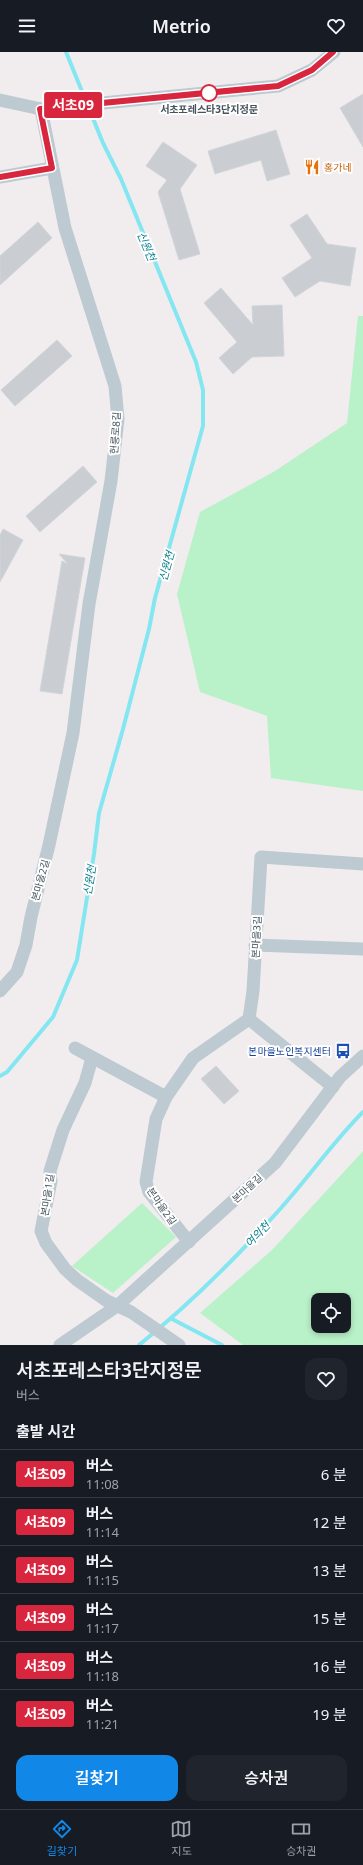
<!DOCTYPE html>
<html lang="ko">
<head>
<meta charset="utf-8">
<style>
	:root { --surface:#171b24; --page:#20242c; --text:#f1f3f6; --muted:#9ea1a6; --line:#363941; --accent:#1187e7 }
	body { margin:0; font-family:"Noto Sans","Noto Sans KR",sans-serif; background:var(--page); color:var(--text); height:100vh; display:flex; flex-direction:column; font-size:15px; white-space:nowrap }
	* { box-sizing:border-box; margin:0 }
	p { font-size:13px; color:var(--muted) }
	.icon { flex:none; width:22px; height:22px; fill:none; stroke:currentColor; stroke-width:2; stroke-linecap:round; stroke-linejoin:round }
	.map { position:relative; height:1293px; overflow:hidden }
	.details { display:flex; flex-direction:column; background:var(--surface); flex:1 }
	.details>* { flex:none }
	.badge { padding:0 8px; border-radius:3px; font-size:14px; line-height:26px }
	.tools { position:absolute; left:311px; top:1241px; display:grid; gap:8px }
	.tools a { display:grid; place-items:center; width:40px; height:40px; border-radius:8px; background:var(--surface); box-shadow:0 2px 6px #0003; font-size:20px }
	.map>.badge { position:absolute; translate:-50% -50%; box-shadow:0 0 0 2px #fff }
	h2 { padding:0 16px; font-size:15px; line-height:36px }
	.round { display:grid; place-items:center; flex:none; width:42px; height:42px; border-radius:12px; background:var(--page) }
	.head { display:flex; align-items:center; justify-content:space-between; height:68px; padding:0 16px }
	h1 { font-size:19px; font-weight:600; line-height:30px }
	.cta { display:flex; gap:8px; margin-top:auto; padding:8px 16px }
	.cta a { flex:1; height:46px; border-radius:12px; background:var(--accent); color:#fff; font-size:16px; font-weight:600; line-height:46px; text-align:center }
	.cta a+a { background:var(--page); color:var(--text) }
	ul { padding:0; list-style:none }
	li { display:flex; align-items:center; gap:12px; height:48px; padding:0 16px; border-top:1px solid var(--line) }
	li div { flex:1 }
	li b { display:block; font-size:15px }
	li em { font-style:normal }
	li .badge { min-width:44px; font-weight:700; text-align:center }
	header { display:flex; justify-content:space-between; align-items:center; height:52px; padding:0 16px; background:var(--surface); font-size:18px; font-weight:600 }
	.tab-bar { display:flex; justify-content:space-around; align-items:center; height:56px; border-top:1px solid var(--line); background:var(--surface); font-size:11px; color:var(--muted) }
	.tab-bar a { display:grid; justify-items:center; gap:2px }
	.tab-bar .active { color:var(--accent) }
	.map>svg:first-child { display:block }
	.green { fill:#b9f1c8; fill-rule:evenodd }
	.lines { fill:none; stroke-linecap:round; stroke-linejoin:round }
	.stream { stroke:#84e6f0; stroke-width:4 }
	.building { fill:#caced3; stroke:#d1d5da }
	.street { stroke:#bdcad1; stroke-width:13 }
	.line-casing { stroke:#fff; stroke-width:9 }
	.line { stroke:#d7263d; stroke-width:6 }
	.stop-dot { fill:#fff; stroke:#d7263d; stroke-width:2 }
	.labels { text-anchor:middle; dominant-baseline:central; stroke-width:4; stroke-linejoin:round; paint-order:stroke }
	.stop-label { font-size:10px; font-weight:bold; fill:#45545c; stroke:#fff }
	.food-label { font-size:10px; fill:#c56008; stroke:#fff; text-anchor:start }
	.street-label { font-size:10px; fill:#45545c; stroke:#fff }
	.transit-label { font-size:10px; fill:#164399; stroke:#fff; text-anchor:end }
	.water-label { font-size:11px; font-style:italic; fill:#08828f; stroke:#fff }
</style>
</head>
<body>
<header><svg class="icon" aria-label="menu" viewBox="0 0 24 24"><path d="M4 6h16M4 12h16M4 18h16"/></svg>Metrio<svg class="icon" aria-label="heart" viewBox="0 0 24 24"><path d="M12 20l-8-8c-3-5 5-10 8-4 3-6 11-1 8 4z"/></svg></header>
<div class="map">
<svg width="363" height="1293" viewBox="0 0 363 1293">
	<rect width="100%" height="100%" fill="#f1edee"/>
	<g class="green">
		<polygon points="358,264 363,264 363,739 271,726 267,664 200,640 177,542 200,460 275,419 347,371"/>
		<path d="M 363,1099 L 363,1293 L 243,1293 L 200,1261 L 273,1197 ZM 318,1248 L 344,1248 L 344,1274 L 318,1274 Z"/>
		<polygon points="142,1151 176,1185 113,1241 72,1214"/>
	</g>
	<g class="lines">
		<g class="stream">
			<polyline points="0,1024 7,1020 53,965 77,908 94,802 99,761 123,677 149,577 155,546 203,374 203,338 196,310 121,127 103,91 66,0"/>
			<polyline points="172,1267 222,1293"/>
			<path d="M 139,1293 C 190,1252 237,1205 281,1156 C 309,1125 333,1090 363,1060"/>
		</g>
	</g>
	<g class="building">
		<polygon points="363,42 363,95 340,56"/>
		<polygon points="276,78 290,122 267,129 261,108 215,122 208,99"/>
		<polygon points="163,90 197,113 180,137 200,202 179,208 158,140 167,128 146,114"/>
		<polygon points="307,162 327,192 356,196 350,234 320,229 295,245 282,226 312,206 290,173"/>
		<polygon points="38,170 52,186 0,233 0,204"/>
		<polygon points="221,236 253,273 252,254 282,253 284,304 252,305 233,322 219,306 237,290 204,251"/>
		<polygon points="57,288 72,304 15,354 1,338"/>
		<polygon points="83,414 97,430 40,480 26,464"/>
		<polygon points="3,477 23,488 0,530 0,483"/>
		<polygon points="59,502 85,506 62,642 40,639 62,509 68,512"/>
		<polygon points="216,1014 239,1039 224,1052 201,1027"/>
	</g>
	<g class="lines">
		<g class="street">
			<polyline points="0,48 41,57 278,34 312,18 334,0"/>
			<polyline points="0,125 52,116"/>
			<polyline points="255,893 363,897"/>
			<polyline points="0,939 17,920 26,893 31,865 49,793 73,681 89,552 111,429 118,367 115,334 65,176 41,57"/>
			<polyline points="75,996 166,1045"/>
			<polyline points="92,1006 85,1031 63,1078 50,1119 51,1129 41,1179 46,1191 65,1217 77,1228 107,1249 131,1260 179,1293"/>
			<polyline points="333,1035 249,967 253,939 261,805 363,812"/>
			<polyline points="189,1190 149,1140 146,1130 156,1067 166,1045 193,1006 249,967"/>
			<polyline points="60,1293 117,1254 275,1111 340,1025 363,1004"/>
		</g>
	</g>
	<g class="lines">
		<defs>
			<polyline id="line" points="0,125 52,116 40,57 278,34 312,18 333,0"/>
		</defs>
		<use href="#line" class="line-casing"/>
		<use href="#line" class="line"/>
	</g>
	<defs>
		<symbol id="restaurant-bare" viewBox="-9 -9 18 18"><path d="M-5-6h1v4h1v-4h1v4h1v-4h1v5L-1.5 .5V6h-2V.5L-5-1ZM5-6V6H3V1.5H1.5Q1.5-4 5-6Z" fill="#e8710a" stroke="#fff" stroke-width="2.5" paint-order="stroke"/></symbol>
		<symbol id="bus-bare" viewBox="-9 -9 18 18"><path d="M-5-6H5V4H4V6H2V4H-2V6H-4V4H-5ZM-3.5-4V0h7V-4ZM-3.5 1.2v1.5H-2V1.2ZM2 1.2v1.5H3.5V1.2Z" fill="#1a4fb4" stroke="#fff" stroke-width="2.5" paint-order="stroke"/></symbol>
	</defs>
	<g fill-rule="evenodd">
		<use href="#restaurant-bare" x="301" y="104" width="22" height="22"/>
		<use href="#bus-bare" x="332" y="988" width="22" height="22"/>
	</g>
	<circle class="stop-dot" cx="209" cy="41" r="8"/>
	<g class="labels">
		<g class="stop-label">
			<text x="209" y="57">서초포레스타3단지정문</text>
		</g>
		<g class="food-label">
			<text x="324" y="115">홍가네</text>
		</g>
		<g class="street-label">
			<text transform="translate(115 381) rotate(-86)">헌릉로8길</text>
			<text transform="translate(40 828) rotate(-75)">본마을2길</text>
			<text transform="translate(256 885) rotate(-87)">본마을3길</text>
			<text transform="translate(247 1136) rotate(-43)">본마을길</text>
			<text transform="translate(47 1143) rotate(-82)">본마을1길</text>
			<text transform="translate(162 1154) rotate(55)">본마을2길</text>
		</g>
		<g class="transit-label">
			<text x="331" y="999">본마을노인복지센터</text>
		</g>
		<g class="water-label">
			<text transform="translate(147 194) rotate(67)">신원천</text>
			<text transform="translate(166 514) rotate(-75)">신원천</text>
			<text transform="translate(89 828) rotate(-81)">신원천</text>
			<text transform="translate(257 1182) rotate(-46)">여의천</text>
		</g>
	</g>
</svg>
<div class="tools">
<a><svg class="icon" aria-label="locate" viewBox="0 0 24 24"><circle cx="12" cy="12" r="6"/><path d="M12 2v4M12 18v4M2 12h4M18 12h4"/></svg></a>
</div>
<b class="badge" style="left:73px;top:53px;background:#d7263d;color:#fff">서초09</b>
</div>
<section class="details">
<div class="head"><div><h1>서초포레스타3단지정문</h1><p>버스</p></div><a class="round"><svg class="icon" aria-label="heart" viewBox="0 0 24 24"><path d="M12 20l-8-8c-3-5 5-10 8-4 3-6 11-1 8 4z"/></svg></a></div>
<h2>출발 시간</h2>
<ul>
<li><span class="badge" style="background:#d7263d;color:#fff">서초09</span><div><b>버스</b><p>11:08</p></div><em>6 분</em></li>
<li><span class="badge" style="background:#d7263d;color:#fff">서초09</span><div><b>버스</b><p>11:14</p></div><em>12 분</em></li>
<li><span class="badge" style="background:#d7263d;color:#fff">서초09</span><div><b>버스</b><p>11:15</p></div><em>13 분</em></li>
<li><span class="badge" style="background:#d7263d;color:#fff">서초09</span><div><b>버스</b><p>11:17</p></div><em>15 분</em></li>
<li><span class="badge" style="background:#d7263d;color:#fff">서초09</span><div><b>버스</b><p>11:18</p></div><em>16 분</em></li>
<li><span class="badge" style="background:#d7263d;color:#fff">서초09</span><div><b>버스</b><p>11:21</p></div><em>19 분</em></li>
</ul>
<div class="cta"><a>길찾기</a><a>승차권</a></div>
</section>
<nav class="tab-bar">
<a class="active"><svg class="icon" aria-label="directions" viewBox="0 0 24 24"><path d="M12 3l9 9-9 9-9-9zM9 14v-3h6M13 9l2 2-2 2"/></svg>길찾기</a>
<a><svg class="icon" aria-label="map" viewBox="0 0 24 24"><path d="M3 6l6-2 6 2 6-2v14l-6 2-6-2-6 2zM9 4v14M15 6v14"/></svg>지도</a>
<a><svg class="icon" aria-label="tickets" viewBox="0 0 24 24"><path d="M3 7h18v10H3zM15 7v10"/></svg>승차권</a>
</nav>
</body>
</html>
